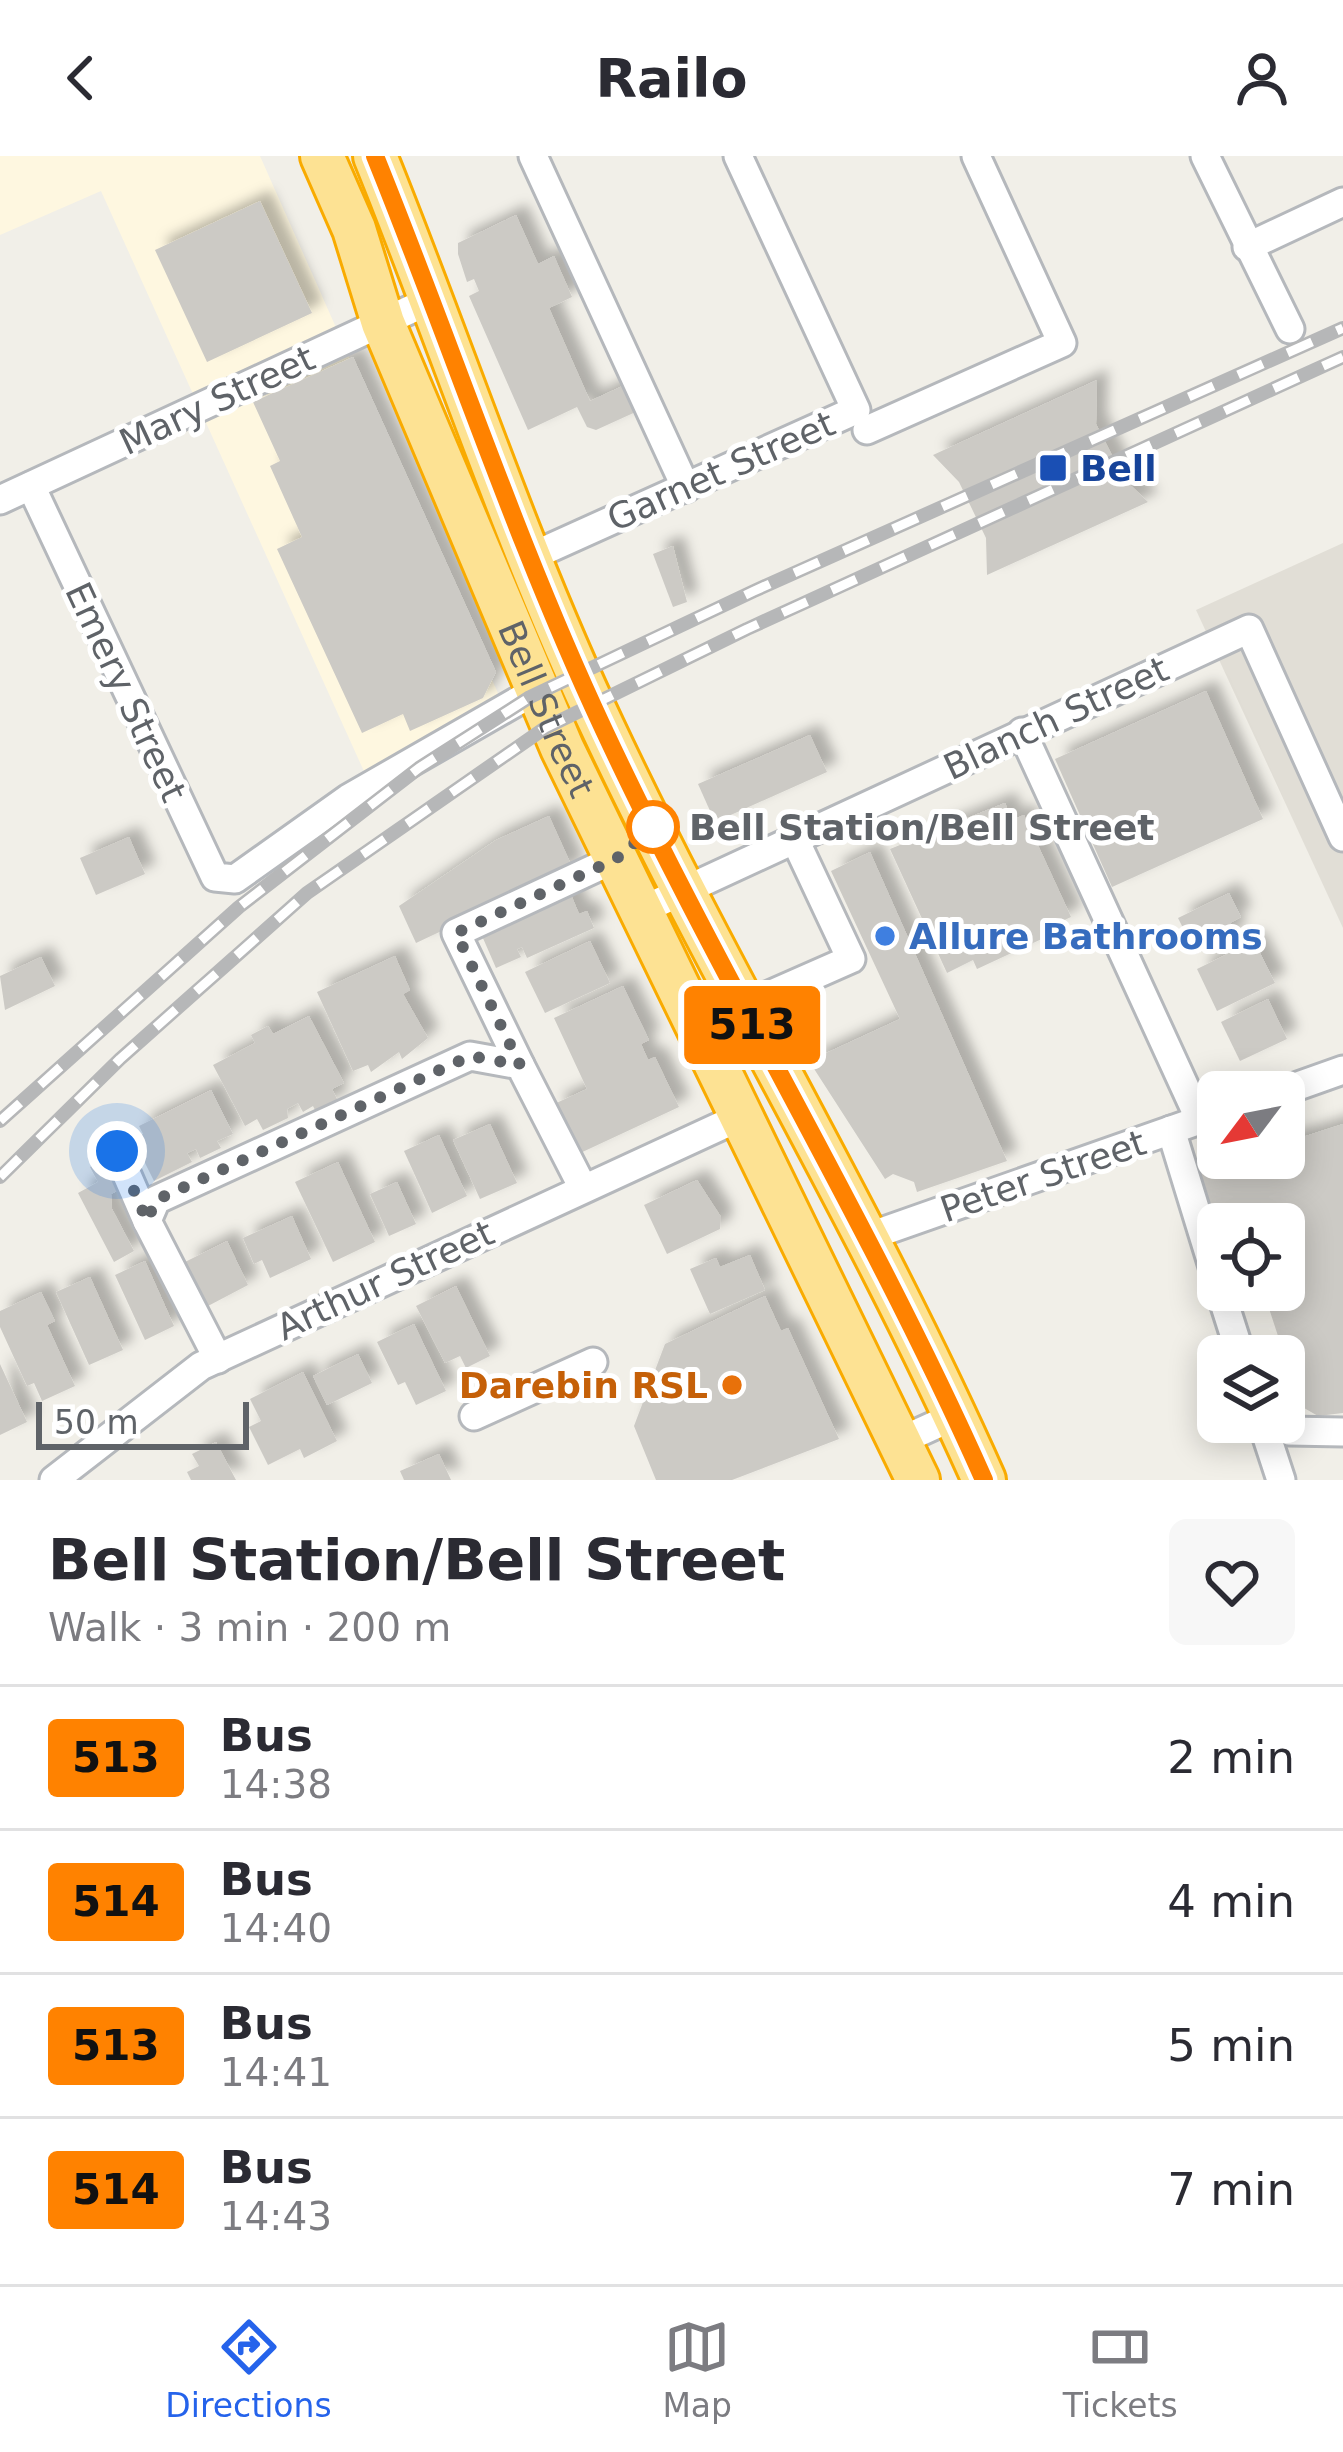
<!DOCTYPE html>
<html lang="en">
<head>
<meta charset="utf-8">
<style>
	:root { --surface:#fff; --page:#f7f7f7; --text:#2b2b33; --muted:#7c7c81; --line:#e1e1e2; --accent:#2563eb }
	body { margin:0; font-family:"DejaVu Sans",sans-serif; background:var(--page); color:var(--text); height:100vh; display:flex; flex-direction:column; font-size:45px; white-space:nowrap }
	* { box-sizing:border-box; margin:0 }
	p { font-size:39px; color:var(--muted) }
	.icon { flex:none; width:66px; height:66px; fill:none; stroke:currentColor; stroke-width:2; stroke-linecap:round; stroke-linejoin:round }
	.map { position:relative; height:1324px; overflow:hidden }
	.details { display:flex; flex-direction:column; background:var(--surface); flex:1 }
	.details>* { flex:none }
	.badge { padding:0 24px; border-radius:9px; font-size:42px; line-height:78px }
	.needle { width:78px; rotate:238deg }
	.controls { position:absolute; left:1197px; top:915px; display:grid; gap:24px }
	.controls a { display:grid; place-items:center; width:108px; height:108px; border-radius:18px; background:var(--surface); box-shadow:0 6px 30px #0003; font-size:60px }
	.scale { position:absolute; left:36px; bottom:30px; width:213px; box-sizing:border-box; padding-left:12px; border:6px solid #5f6368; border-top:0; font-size:33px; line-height:42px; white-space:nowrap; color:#5f6368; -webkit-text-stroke:9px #fff; paint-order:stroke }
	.you { position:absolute; width:60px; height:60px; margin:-30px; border:9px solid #fff; border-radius:50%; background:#1a73e8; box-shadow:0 0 0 18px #1a73e833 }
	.map>.badge { position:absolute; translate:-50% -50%; box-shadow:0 0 0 6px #fff }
	.round { display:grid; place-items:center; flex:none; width:126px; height:126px; border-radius:18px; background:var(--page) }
	.head { display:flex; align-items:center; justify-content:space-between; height:204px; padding:0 48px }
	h1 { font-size:57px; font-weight:600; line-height:90px }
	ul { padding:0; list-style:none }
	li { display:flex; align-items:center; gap:36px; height:144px; padding:0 48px; border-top:3px solid var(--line) }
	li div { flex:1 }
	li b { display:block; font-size:45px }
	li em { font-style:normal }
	li .badge { min-width:132px; font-weight:700; text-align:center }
	header { display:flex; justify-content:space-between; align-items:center; height:156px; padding:0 48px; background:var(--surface); font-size:54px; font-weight:600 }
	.dock { display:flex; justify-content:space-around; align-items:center; height:168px; border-top:3px solid var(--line); background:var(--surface); font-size:33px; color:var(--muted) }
	.dock a { display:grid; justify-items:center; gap:6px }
	.dock .current { color:var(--accent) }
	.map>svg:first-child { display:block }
	.commercial { fill:#fef7e0 }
	.education { fill:#e1ded6 }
	.building { fill:#cccac5; filter:url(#shadow) }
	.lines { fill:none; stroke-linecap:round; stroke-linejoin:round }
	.minor-casing { stroke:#b5b8bc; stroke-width:33 }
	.highway-casing { stroke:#f9ab00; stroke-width:48 }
	.minor { stroke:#fff; stroke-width:27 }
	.highway { stroke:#fde293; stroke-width:42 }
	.rail-casing { stroke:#b6b7b8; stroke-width:14 }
	.rail { stroke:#fff; stroke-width:9; stroke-dasharray:27; stroke-linecap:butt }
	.line-casing { stroke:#fff; stroke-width:27 }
	.line { stroke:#ff8200; stroke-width:18 }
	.walk { stroke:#5f6368; stroke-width:12; stroke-dasharray:0 21.6 }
	.transit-dot { fill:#1a4fb4; stroke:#fff; stroke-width:4.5 }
	.stop-dot { fill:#fff; stroke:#ff8200; stroke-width:6 }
	.shop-dot { fill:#3f7fe0; stroke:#fff; stroke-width:4.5 }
	.food-dot { fill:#e8710a; stroke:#fff; stroke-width:4.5 }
	.labels { text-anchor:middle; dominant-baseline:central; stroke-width:10; stroke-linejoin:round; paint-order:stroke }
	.street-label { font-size:36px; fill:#5f6368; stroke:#fff }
	.transit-label { font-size:36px; font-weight:bold; fill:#164399; stroke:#fff; text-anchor:start }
	.stop-label { font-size:36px; font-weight:bold; fill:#5f6368; stroke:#fff; text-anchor:start }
	.shop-label { font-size:36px; font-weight:bold; fill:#366cbe; stroke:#fff; text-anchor:start }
	.food-label { font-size:36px; font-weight:bold; fill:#c56008; stroke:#fff; text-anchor:end }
</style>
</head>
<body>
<header><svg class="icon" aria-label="back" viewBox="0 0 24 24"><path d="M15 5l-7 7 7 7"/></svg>Railo<svg class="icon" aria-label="person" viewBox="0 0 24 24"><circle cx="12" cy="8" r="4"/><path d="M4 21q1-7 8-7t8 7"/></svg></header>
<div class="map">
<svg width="1343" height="1324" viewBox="0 0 1343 1324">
	<defs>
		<filter id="shadow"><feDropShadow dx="11" dy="-11" stdDeviation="6" flood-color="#0004"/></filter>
	</defs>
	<rect width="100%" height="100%" fill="#f1efe8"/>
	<polygon class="commercial" points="0,0 260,0 509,562 377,644 101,35 0,79"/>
	<polygon class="education" points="1343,387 1343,772 1196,454"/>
	<g class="building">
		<polygon points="260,45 312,157 207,206 155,94"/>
		<polygon points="516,59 538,108 554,100 572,141 549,152 590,245 627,228 640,254 596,274 587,271 577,251 528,274 469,140 479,135 474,123 467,126 458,98 458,87"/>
		<polygon points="353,201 496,516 483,542 410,575 403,558 362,577 277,393 302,381 270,310 280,305 253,246"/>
		<polygon points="1097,224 1096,268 1124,323 1148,346 987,419 986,382 959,326 933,299"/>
		<polygon points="673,390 687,446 673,451 653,398"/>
		<polygon points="1206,535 1263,663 1112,731 1055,603"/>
		<polygon points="810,579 827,616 715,666 698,628"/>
		<polygon points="1005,647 1012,664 1024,659 1071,761 1043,774 1046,781 977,813 973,804 947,817 890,693"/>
		<polygon points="549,660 573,713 416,787 399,750 496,684"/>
		<polygon points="129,681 145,718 96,739 80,702"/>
		<polygon points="870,696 1007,1005 917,1036 914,1026 893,1018 885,1023 809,905 900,863 831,715"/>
		<polygon points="569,734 579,758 587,755 594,772 527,802 522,791 517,793 521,801 496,812 479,773"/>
		<polygon points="1229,737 1241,761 1230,767 1236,779 1196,798 1178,762"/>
		<polygon points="590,785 610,827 545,857 525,816"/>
		<polygon points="1254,785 1275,827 1217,855 1197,813"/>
		<polygon points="395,800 410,834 403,838 428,882 402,903 399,896 371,916 368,909 353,915 317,836"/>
		<polygon points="41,801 55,830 5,854 0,820"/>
		<polygon points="623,830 649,884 641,888 648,904 655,901 679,951 576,999 552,949 587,933 554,862"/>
		<polygon points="1268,843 1287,883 1240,905 1221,866"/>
		<polygon points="309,860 344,927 332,933 338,945 316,956 313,950 303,956 298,947 287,953 288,962 263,974 257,963 245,970 213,909 255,887 251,879 268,870 273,878"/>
		<polygon points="211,934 233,978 217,985 221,992 200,1002 196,993 187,997 192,1006 154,1025 133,983 143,978 139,970"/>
		<polygon points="490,968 517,1027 480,1043 453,984"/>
		<polygon points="1343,968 1343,1257 1318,1260 1285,1241 1284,1200 1273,1200 1279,1183 1263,1134 1284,1134 1284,1068 1218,1068 1217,1079 1196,1015 1238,1002 1284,1002 1284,987"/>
		<polygon points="439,979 467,1040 432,1057 404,995"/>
		<polygon points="106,1003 121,1033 111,1038 112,1053 134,1095 114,1106 78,1037 98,1026 90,1011"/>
		<polygon points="338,1006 375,1086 333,1106 295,1026"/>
		<polygon points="697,1024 721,1061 720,1073 667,1098 644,1049"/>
		<polygon points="397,1026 416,1068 389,1080 370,1038"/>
		<polygon points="292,1060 311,1103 270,1122 262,1104 254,1108 243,1082"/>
		<polygon points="227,1085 248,1129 208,1150 185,1106"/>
		<polygon points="750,1099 765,1134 710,1158 690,1113 716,1102 720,1111"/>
		<polygon points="145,1105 174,1170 145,1184 115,1119"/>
		<polygon points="90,1121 123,1194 89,1209 56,1136"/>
		<polygon points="456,1130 490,1200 466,1212 460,1200 445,1207 416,1150"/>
		<polygon points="41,1136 55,1165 47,1169 75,1230 42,1245 34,1227 27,1230 0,1171 0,1155"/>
		<polygon points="765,1140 781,1175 788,1172 839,1283 732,1324 656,1324 634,1270 665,1188"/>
		<polygon points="414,1168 446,1235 416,1249 405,1226 398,1229 377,1186"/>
		<polygon points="358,1198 372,1227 327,1249 313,1220"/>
		<polygon points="0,1208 27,1266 0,1279"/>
		<polygon points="303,1216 337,1285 304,1302 300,1293 268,1309 249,1271 261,1265 250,1243"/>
		<polygon points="216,1286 236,1324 191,1324 187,1316 199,1310 192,1298"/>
		<polygon points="439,1298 451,1324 404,1324 400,1315"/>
	</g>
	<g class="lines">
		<defs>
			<g id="minor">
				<polyline points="533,0 686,332"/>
				<polyline points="1205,0 1290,173"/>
				<polyline points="1247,91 1343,46"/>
				<polyline points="867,274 1062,187 976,0"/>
				<polyline points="31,330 215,721 235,723 349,642 537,534"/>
				<polyline points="0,344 433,143"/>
				<polyline points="528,402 856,254 738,0"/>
				<polyline points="1022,576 1200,964"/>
				<polyline points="640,755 1249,473 1343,681"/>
				<polyline points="742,851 851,803 796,686"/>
				<polyline points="520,909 456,777 617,702"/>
				<polyline points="1281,936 1343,914"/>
				<polyline points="1171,974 1218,1127"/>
				<polyline points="117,996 147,1065"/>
				<polyline points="867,1081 1214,959"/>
				<polyline points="1220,1134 1241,1200"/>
				<polyline points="218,1203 147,1065 156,1044 470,900 520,909 583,1032"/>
				<polyline points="474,1260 593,1206"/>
				<polyline points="1262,1266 1281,1324"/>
				<polyline points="1266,1266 1289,1275 1343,1276"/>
				<polyline points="900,1285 955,1260"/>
				<polyline points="54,1324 201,1210 738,962"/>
			</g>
			<g id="highway">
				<path id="s1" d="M 322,0 L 354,73 L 383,167 L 562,592 L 918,1324"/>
				<path d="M 375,0 C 452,190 515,386 603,572 C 723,827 870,1067 984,1324"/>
			</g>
		</defs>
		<use href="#minor" class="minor-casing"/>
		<use href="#highway" class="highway-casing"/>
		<use href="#minor" class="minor"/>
		<use href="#highway" class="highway"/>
		<defs>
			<g id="rail">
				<polyline points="0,965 239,751 419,612 530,541 754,435 1343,172"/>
				<polyline points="0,1021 120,903 307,737 545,572 747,473 1343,201"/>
			</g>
		</defs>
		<use href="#rail" class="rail-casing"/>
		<use href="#rail" class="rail"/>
	</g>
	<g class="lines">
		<defs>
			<path id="line" d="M 375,0 C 452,190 516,386 603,572 C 722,827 870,1067 984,1324"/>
		</defs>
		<use href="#line" class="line-casing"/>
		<use href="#line" class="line"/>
		<polyline class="walk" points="117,995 147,1065 156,1044 470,900 520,909 456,777 616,703 653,671"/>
	</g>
	<rect class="transit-dot" x="1038" y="297" width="30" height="30" rx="6"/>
	<circle class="stop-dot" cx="653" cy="671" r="24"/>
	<circle class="shop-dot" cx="885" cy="780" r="12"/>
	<circle class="food-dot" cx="732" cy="1229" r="12"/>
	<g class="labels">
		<g class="street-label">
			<text transform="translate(217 244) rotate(-25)">Mary Street</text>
			<text transform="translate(721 315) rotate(-24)">Garnet Street</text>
			<text transform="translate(126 536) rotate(65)">Emery Street</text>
			<text stroke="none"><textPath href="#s1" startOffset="597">Bell Street</textPath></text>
			<text transform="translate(1056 562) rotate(-25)">Blanch Street</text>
			<text transform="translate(1043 1020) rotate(-19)">Peter Street</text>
			<text transform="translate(385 1124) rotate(-25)">Arthur Street</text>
		</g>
		<g class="transit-label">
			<text x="1080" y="312">Bell</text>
		</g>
		<g class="stop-label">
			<text x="689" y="671">Bell Station/Bell Street</text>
		</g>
		<g class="shop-label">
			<text x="909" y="780">Allure Bathrooms</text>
		</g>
		<g class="food-label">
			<text x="708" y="1229">Darebin RSL</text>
		</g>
	</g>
</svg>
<div class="controls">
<a><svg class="needle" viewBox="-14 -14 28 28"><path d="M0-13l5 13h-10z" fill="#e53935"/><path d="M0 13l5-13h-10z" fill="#7c7c81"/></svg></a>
<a><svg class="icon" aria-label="locate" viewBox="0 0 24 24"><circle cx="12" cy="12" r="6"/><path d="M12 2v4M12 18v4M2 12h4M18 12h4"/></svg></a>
<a><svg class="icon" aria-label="layers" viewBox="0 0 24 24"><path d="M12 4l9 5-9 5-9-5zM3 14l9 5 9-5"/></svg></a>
</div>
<div class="scale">50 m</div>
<div class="you" style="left:117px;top:995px"></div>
<b class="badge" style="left:752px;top:869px;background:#ff8200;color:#111">513</b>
</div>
<section class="details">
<div class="head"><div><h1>Bell Station/Bell Street</h1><p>Walk · 3 min · 200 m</p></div><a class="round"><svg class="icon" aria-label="heart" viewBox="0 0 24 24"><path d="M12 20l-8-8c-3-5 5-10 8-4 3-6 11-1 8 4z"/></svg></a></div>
<ul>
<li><span class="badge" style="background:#ff8200;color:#111">513</span><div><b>Bus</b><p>14:38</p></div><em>2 min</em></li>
<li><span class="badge" style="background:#ff8200;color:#111">514</span><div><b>Bus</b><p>14:40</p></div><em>4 min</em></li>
<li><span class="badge" style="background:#ff8200;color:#111">513</span><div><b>Bus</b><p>14:41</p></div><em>5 min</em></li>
<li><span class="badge" style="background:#ff8200;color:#111">514</span><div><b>Bus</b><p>14:43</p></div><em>7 min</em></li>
</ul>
</section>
<nav class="dock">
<a class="current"><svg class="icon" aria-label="directions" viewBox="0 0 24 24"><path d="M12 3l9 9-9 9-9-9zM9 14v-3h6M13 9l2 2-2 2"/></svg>Directions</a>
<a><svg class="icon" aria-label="map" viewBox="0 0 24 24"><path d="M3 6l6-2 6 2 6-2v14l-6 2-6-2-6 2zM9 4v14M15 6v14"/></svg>Map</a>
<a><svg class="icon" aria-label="tickets" viewBox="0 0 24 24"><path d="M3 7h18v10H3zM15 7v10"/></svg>Tickets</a>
</nav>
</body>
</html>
